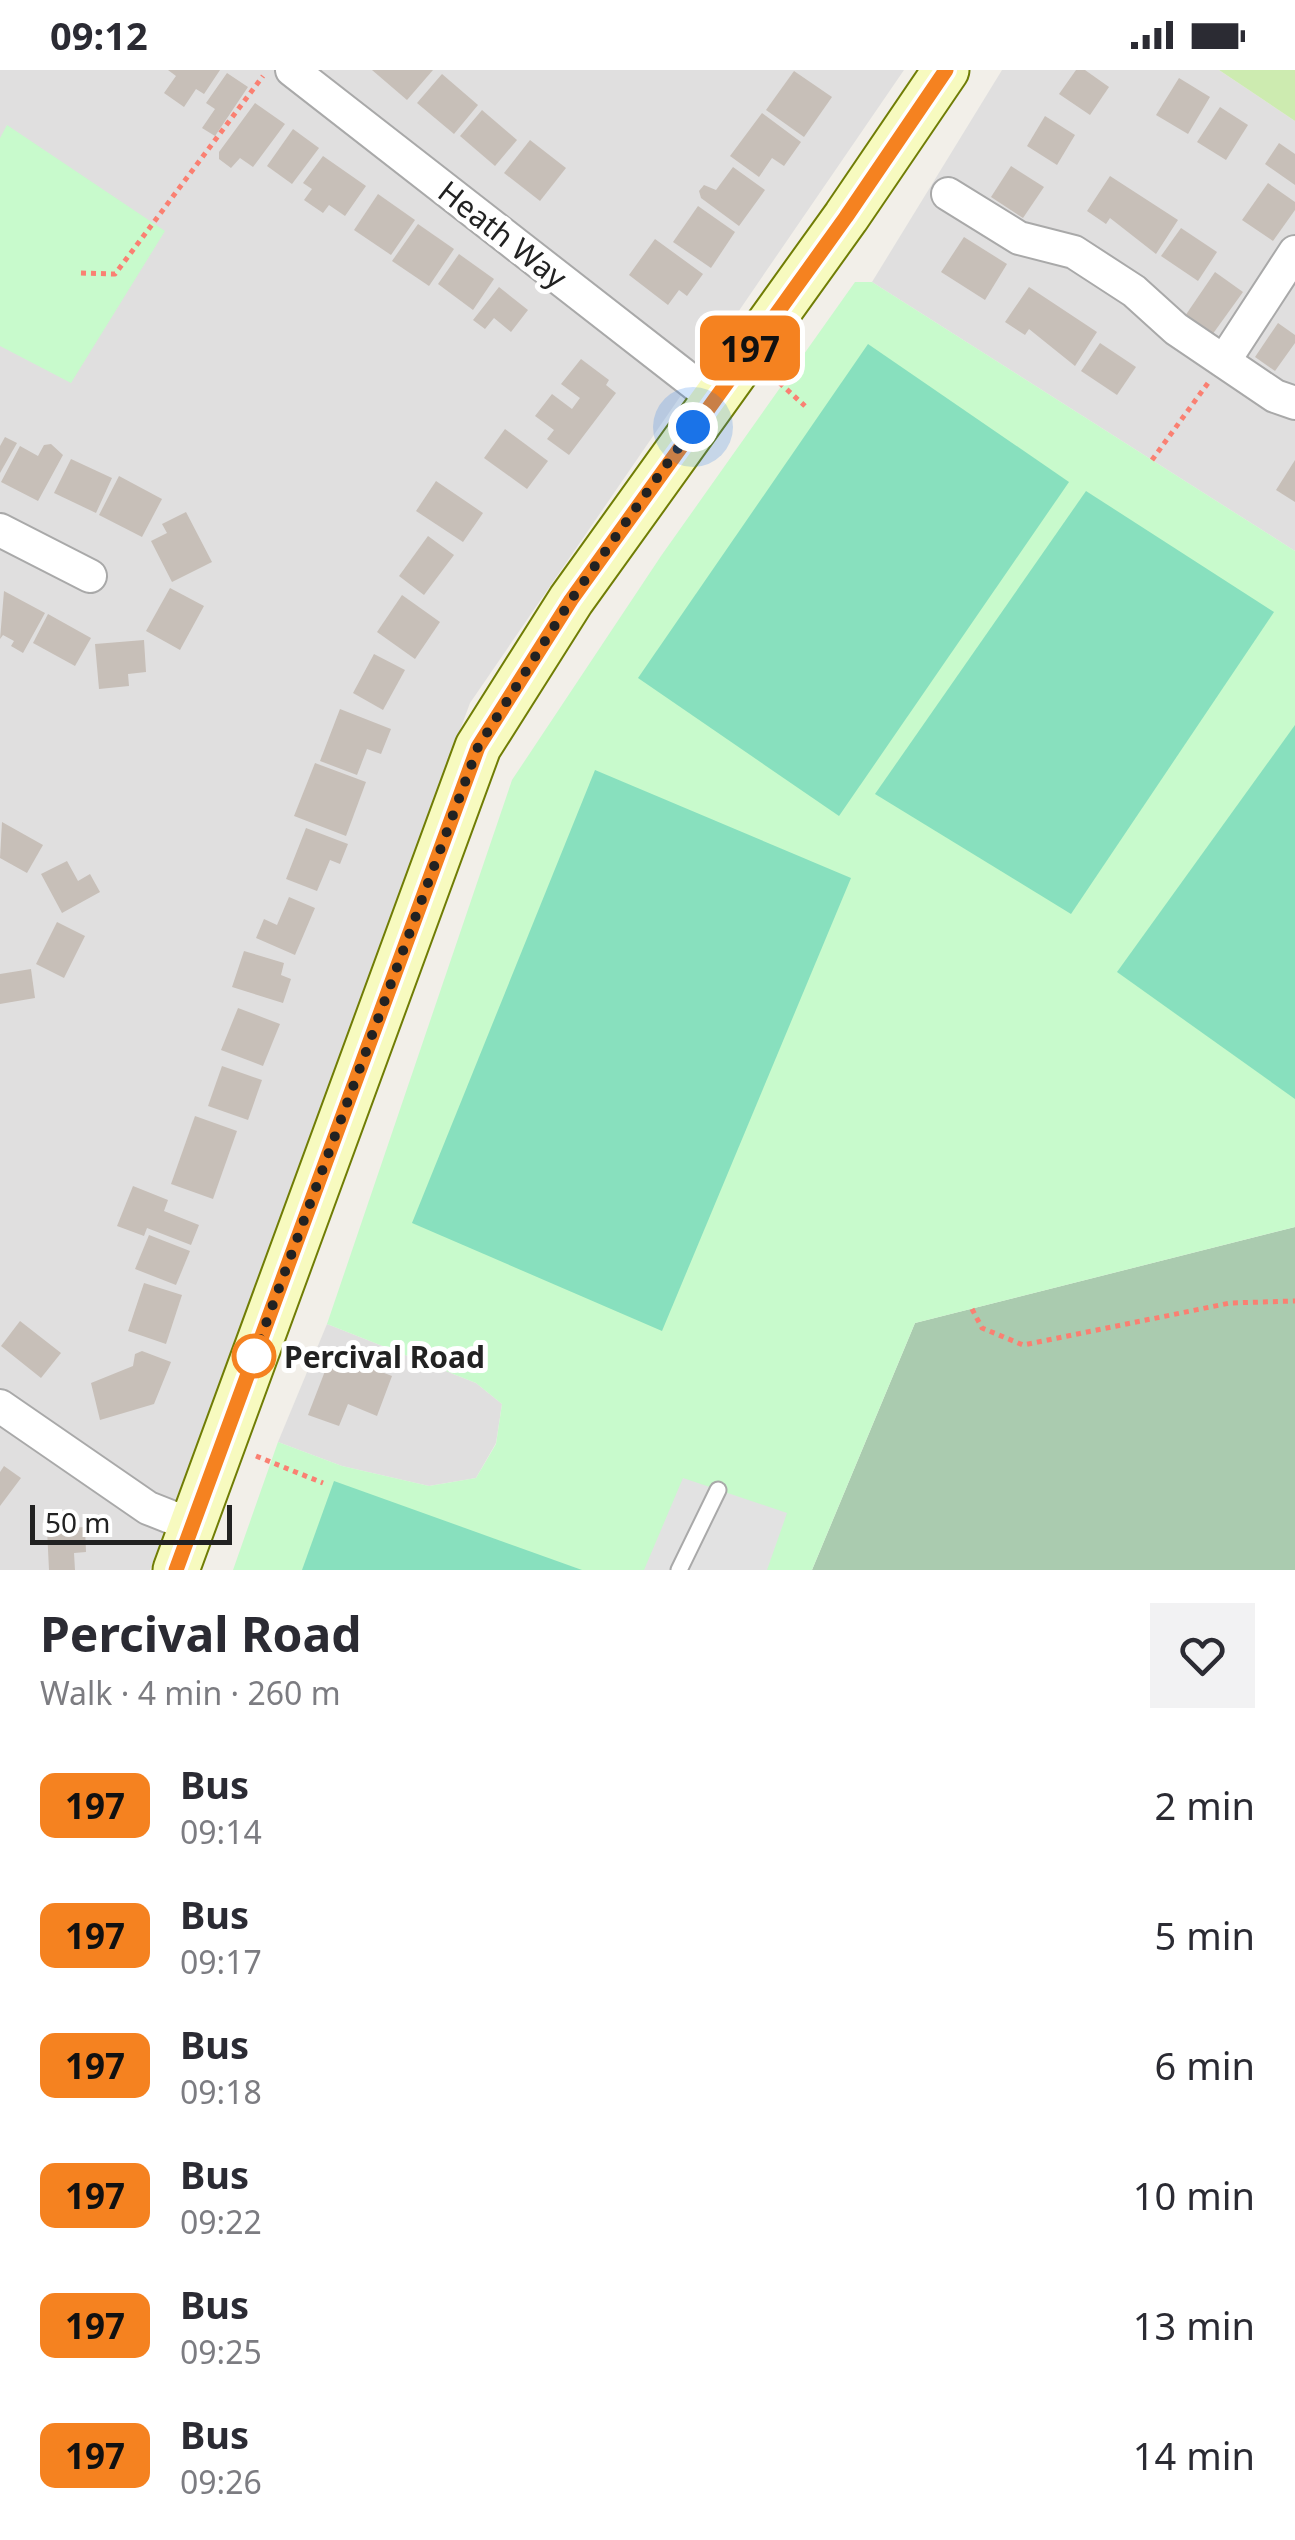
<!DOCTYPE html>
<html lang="en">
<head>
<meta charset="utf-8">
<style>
	:root { --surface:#fff; --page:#f2f2f3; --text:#2b2b33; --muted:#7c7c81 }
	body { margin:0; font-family:"Noto Sans",sans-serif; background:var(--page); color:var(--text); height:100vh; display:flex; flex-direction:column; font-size:38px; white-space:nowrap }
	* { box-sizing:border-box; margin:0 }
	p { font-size:32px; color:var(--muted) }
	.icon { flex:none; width:55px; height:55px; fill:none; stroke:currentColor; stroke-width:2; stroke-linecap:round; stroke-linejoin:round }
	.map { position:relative; height:1500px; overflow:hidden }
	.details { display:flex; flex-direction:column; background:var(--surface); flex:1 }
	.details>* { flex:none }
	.badge { padding:0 20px; border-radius:15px; font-size:35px; line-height:65px }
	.scale { position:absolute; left:30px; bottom:25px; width:202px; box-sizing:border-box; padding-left:10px; border:5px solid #222; border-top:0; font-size:28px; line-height:35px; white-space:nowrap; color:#222; -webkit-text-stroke:8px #fff; paint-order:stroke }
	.you { position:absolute; width:50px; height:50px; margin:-25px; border:8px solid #fff; border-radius:50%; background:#1a73e8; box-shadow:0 0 0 15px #1a73e833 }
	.map>.badge { position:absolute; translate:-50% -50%; box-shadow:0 0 0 5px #fff }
	.round { display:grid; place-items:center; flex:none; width:105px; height:105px; border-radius:0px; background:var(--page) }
	.summary { display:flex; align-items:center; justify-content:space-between; height:170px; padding:0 40px }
	h1 { font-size:48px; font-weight:700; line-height:75px }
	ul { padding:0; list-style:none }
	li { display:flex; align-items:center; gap:30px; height:130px; padding:0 40px }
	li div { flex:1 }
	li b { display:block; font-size:38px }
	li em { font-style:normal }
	li .badge { min-width:110px; font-weight:700; text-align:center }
	.status { display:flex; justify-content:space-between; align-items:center; height:70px; padding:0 50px; background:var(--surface); direction:ltr }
	.status svg { height:28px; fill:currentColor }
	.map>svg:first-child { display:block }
	.residential { fill:#e0dfdf }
	.grass { fill:#cdebb0 }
	.cemetery { fill:#aacbaf }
	.park { fill:#c8facc }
	.pitch { fill:#88e0be }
	.parking { fill:#e2e2e2 }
	.building { fill:#c7bfb8 }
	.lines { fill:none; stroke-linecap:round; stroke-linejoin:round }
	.lane-casing { stroke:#a9a9a9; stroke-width:19 }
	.street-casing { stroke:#a9a9a9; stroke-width:36 }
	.secondary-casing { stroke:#707d05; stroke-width:49 }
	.path { stroke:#fa8072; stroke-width:5; stroke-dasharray:5 5; stroke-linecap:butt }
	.lane { stroke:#fff; stroke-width:15 }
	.street { stroke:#fff; stroke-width:32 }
	.secondary { stroke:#f7fabf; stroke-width:45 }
	.line-casing { stroke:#fff; stroke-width:22 }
	.line { stroke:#f58220; stroke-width:15 }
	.walk { stroke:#222; stroke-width:10; stroke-dasharray:0 18 }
	.stop-dot { fill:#fff; stroke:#f58220; stroke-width:5 }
	.labels { text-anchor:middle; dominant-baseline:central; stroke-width:10; stroke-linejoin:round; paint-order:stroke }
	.street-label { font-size:30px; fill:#222; stroke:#fff }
	.stop-label { font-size:30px; font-weight:bold; fill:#222; stroke:#fff; text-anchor:start }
</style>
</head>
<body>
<div class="status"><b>09:12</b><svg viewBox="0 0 49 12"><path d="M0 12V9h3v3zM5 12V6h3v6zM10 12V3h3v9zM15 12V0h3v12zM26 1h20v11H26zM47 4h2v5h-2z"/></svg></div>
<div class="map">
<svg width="1295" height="1500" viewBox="0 0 1295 1500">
	<rect width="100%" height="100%" fill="#f2efe9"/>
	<g class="residential">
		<polygon points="0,0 904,0 470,633 150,1500 0,1500"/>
		<polygon points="1002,0 1219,0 1295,51 1295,481 872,212"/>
		<polygon points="327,1254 476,1313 502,1334 496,1373 476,1408 429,1416 342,1396 278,1372"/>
	</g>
	<polygon class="grass" points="1219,0 1295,0 1295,51"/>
	<polygon class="cemetery" points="1295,1157 1295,1500 812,1500 915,1253"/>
	<g class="park">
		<polygon points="7,55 165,161 71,313 0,276 0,68"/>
		<polygon points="855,212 872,212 1295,481 1295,1157 915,1253 812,1500 233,1500 278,1372 342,1396 429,1416 476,1408 496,1374 502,1334 476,1313 327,1254 512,710 661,486"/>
	</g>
	<g class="pitch">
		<polygon points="868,274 1069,412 839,746 638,608"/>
		<polygon points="1086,421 1274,542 1071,844 875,724"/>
		<polygon points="1295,655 1295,1029 1117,902"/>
		<polygon points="595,700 851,808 662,1261 412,1153"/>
		<polygon points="334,1411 582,1500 302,1500"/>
	</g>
	<polygon class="parking" points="683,1408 787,1443 767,1500 644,1500"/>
	<g class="building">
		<polygon points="168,0 220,0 204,24 196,19 184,37 164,23 176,6"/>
		<polygon points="372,0 433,0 407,30"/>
		<polygon points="1076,0 1085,0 1109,17 1090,45 1059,24"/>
		<polygon points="794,1 832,27 804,67 766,40"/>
		<polygon points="227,3 248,17 215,66 202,58 215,39 206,33"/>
		<polygon points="442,4 478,35 454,64 417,33"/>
		<polygon points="1179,8 1210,27 1188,64 1156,45"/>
		<polygon points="255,33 285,54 253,97 240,88 231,98 219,89 219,82"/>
		<polygon points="1220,37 1248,55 1226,90 1197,72"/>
		<polygon points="482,40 517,70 495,96 460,66"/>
		<polygon points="762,43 801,72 784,96 772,88 759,107 730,86"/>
		<polygon points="1045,46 1075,65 1057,95 1027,76"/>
		<polygon points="293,59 319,78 292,114 267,96"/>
		<polygon points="530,70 566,98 540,131 504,103"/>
		<polygon points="1279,73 1295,84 1295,115 1265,94"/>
		<polygon points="323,86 366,116 345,146 329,135 323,143 304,130 312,119 303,113"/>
		<polygon points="1011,96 1044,117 1023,148 991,127"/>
		<polygon points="733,97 765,120 739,156 701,128 699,121 704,115 716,120"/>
		<polygon points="1110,106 1178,150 1156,184 1110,148 1106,154 1087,141"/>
		<polygon points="1268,113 1295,132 1295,140 1273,171 1242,150"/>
		<polygon points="378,124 415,150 391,185 354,160"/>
		<polygon points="698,136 735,162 711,198 673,172"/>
		<polygon points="418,154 454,179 429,216 392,191"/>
		<polygon points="1181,158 1217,182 1198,211 1161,186"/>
		<polygon points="964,167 1007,194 985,230 941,202"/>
		<polygon points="655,169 703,204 687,226 679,220 668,235 629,205"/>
		<polygon points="459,184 494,209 473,240 438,214"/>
		<polygon points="1215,202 1243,222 1212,265 1185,246"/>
		<polygon points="499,217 528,240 511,262 494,248 485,259 473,250"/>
		<polygon points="1029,217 1097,262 1075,296 1029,259 1025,265 1005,252"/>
		<polygon points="1278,253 1295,265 1295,273 1275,301 1255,287"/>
		<polygon points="1100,273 1136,297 1117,325 1081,301"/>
		<polygon points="581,289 609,310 606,315 616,323 569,385 547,369 554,360 535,346 552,324 572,339 580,328 561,314"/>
		<polygon points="505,359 548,391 527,419 484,388"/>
		<polygon points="5,367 17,373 0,403 0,376"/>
		<polygon points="51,374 63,385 38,431 1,412 20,376 38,386 44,375"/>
		<polygon points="71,389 112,408 96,443 54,423"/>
		<polygon points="1295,390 1295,432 1276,420"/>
		<polygon points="119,406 162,429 142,467 99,445"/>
		<polygon points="436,411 483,443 463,472 416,441"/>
		<polygon points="186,442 212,492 172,512 151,471 167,463 162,454"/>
		<polygon points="428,466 454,485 424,525 399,506"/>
		<polygon points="170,518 204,536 180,580 146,561"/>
		<polygon points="4,521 45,543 23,583 11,576 14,571 3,565 0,569"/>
		<polygon points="402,525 440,552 415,589 377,562"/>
		<polygon points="48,544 91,568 75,596 33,573"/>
		<polygon points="144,570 146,602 128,604 129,616 99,619 95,574"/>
		<polygon points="374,584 405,600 383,640 353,623"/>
		<polygon points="340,639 391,659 381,684 367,679 357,705 320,691"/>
		<polygon points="315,693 366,712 346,766 294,746"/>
		<polygon points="2,752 43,775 27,803 0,788"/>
		<polygon points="306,758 348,774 340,794 330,790 317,821 286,809"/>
		<polygon points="67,791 78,811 90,804 100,822 62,843 41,804"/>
		<polygon points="289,827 315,838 295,885 256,868 264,849 277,855"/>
		<polygon points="57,852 85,866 64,908 36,894"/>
		<polygon points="244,881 284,893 281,905 291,909 283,933 232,917"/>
		<polygon points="31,899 35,928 0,934 0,904"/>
		<polygon points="238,938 280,954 263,996 221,980"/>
		<polygon points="222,996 262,1010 248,1050 208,1036"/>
		<polygon points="195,1046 237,1061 213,1129 171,1114"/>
		<polygon points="133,1116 168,1130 164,1141 199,1155 191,1175 147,1158 144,1166 117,1156"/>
		<polygon points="149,1165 190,1181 176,1215 135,1199"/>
		<polygon points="144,1213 182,1225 166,1274 128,1261"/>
		<polygon points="20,1251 61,1283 41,1308 1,1276"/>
		<polygon points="142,1281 171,1292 154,1334 100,1350 91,1313 133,1296 135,1284"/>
		<polygon points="332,1283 392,1306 377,1346 348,1334 339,1356 308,1345"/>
		<polygon points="4,1396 21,1408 0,1436 0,1402"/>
		<polygon points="85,1457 86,1482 74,1483 75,1500 49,1500 47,1459"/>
	</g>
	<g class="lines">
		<defs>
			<polyline id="lane" points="679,1500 718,1420"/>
			<g id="street">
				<polyline points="292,0 713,328"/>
				<polyline points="948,124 1019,168 1074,182 1134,221 1176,259 1275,326 1295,333"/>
				<polyline points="1224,291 1295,182"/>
				<polyline points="0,460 90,506"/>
				<polyline points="0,1336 148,1438 191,1455"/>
			</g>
			<polyline id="secondary" points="176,1500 478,677 571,530 846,147 946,0"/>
		</defs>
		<use href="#lane" class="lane-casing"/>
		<use href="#street" class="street-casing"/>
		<use href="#secondary" class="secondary-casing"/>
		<g class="path">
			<polyline points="81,203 115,204 263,6"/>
			<polyline points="772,306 805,336"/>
			<polyline points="1152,390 1208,313"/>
			<polyline points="972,1239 982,1258 1023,1275 1230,1233 1295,1231"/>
			<polyline points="256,1386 323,1413"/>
		</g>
		<use href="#lane" class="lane"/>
		<use href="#street" class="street"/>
		<use href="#secondary" class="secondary"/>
	</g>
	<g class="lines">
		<defs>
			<polyline id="line" points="176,1500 478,677 571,530 846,147 946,0"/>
		</defs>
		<use href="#line" class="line-casing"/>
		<use href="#line" class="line"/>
		<polyline class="walk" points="254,1286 478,677 571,530 693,357"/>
	</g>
	<circle class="stop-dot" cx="254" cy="1286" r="20"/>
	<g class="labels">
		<g class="street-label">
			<text transform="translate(503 164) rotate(38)">Heath Way</text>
		</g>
		<g class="stop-label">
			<text x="284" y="1286">Percival Road</text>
		</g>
	</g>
</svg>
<div class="scale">50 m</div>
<div class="you" style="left:693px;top:357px"></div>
<b class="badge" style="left:750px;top:278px;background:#f58220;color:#111">197</b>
</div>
<section class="details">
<div class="summary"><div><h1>Percival Road</h1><p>Walk · 4 min · 260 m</p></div><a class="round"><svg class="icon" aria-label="heart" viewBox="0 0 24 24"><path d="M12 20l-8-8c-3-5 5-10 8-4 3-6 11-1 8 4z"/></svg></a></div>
<ul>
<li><span class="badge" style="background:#f58220;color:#111">197</span><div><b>Bus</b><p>09:14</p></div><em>2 min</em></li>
<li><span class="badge" style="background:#f58220;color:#111">197</span><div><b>Bus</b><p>09:17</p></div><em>5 min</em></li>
<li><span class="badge" style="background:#f58220;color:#111">197</span><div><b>Bus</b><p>09:18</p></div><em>6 min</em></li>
<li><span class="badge" style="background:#f58220;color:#111">197</span><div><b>Bus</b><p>09:22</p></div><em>10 min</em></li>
<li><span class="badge" style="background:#f58220;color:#111">197</span><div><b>Bus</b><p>09:25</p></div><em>13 min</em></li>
<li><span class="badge" style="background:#f58220;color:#111">197</span><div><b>Bus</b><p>09:26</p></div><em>14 min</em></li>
</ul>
</section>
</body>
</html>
